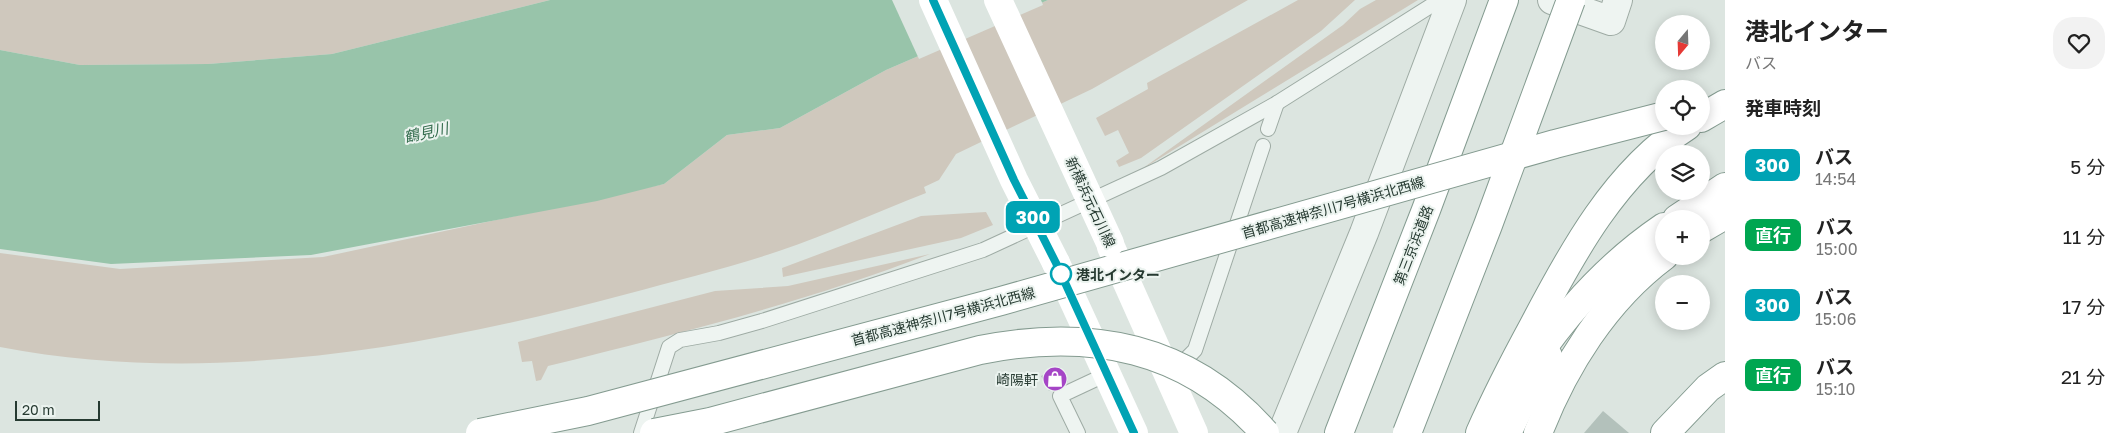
<!DOCTYPE html>
<html lang="ja">
<head>
<meta charset="utf-8">
<style>
	:root { --surface:#fff; --page:#f2f2f2; --text:#222; --muted:#767676 }
	body { margin:0; font-family:"Golos Text","Noto Sans JP",sans-serif; background:var(--page); color:var(--text); height:100vh; display:flex; flex-direction:column; font-size:19px; white-space:nowrap }
	* { box-sizing:border-box; margin:0 }
	p { font-size:16px; color:var(--muted) }
	.icon { flex:none; width:28px; height:28px; fill:none; stroke:currentColor; stroke-width:2; stroke-linecap:round; stroke-linejoin:round }
	.map { position:relative; flex:1; overflow:hidden }
	.side { display:flex; flex-direction:column; background:var(--surface); width:400px }
	.side>* { flex:none }
	.badge { padding:0 10px; border-radius:8px; font-size:18px; line-height:32px }
	.needle { width:32px; rotate:199deg }
	.tools { position:absolute; left:1655px; top:15px; display:grid; gap:10px }
	.tools a { display:grid; place-items:center; width:55px; height:55px; border-radius:50%; background:var(--surface); box-shadow:0 2px 12px #0003; font-size:25px }
	.scale { position:absolute; left:15px; bottom:12px; width:85px; box-sizing:border-box; padding-left:5px; border:2px solid #263a31; border-top:0; font-size:14px; line-height:18px; white-space:nowrap; color:#263a31; -webkit-text-stroke:4px #ebf3ef; paint-order:stroke }
	.map>.badge { position:absolute; translate:-50% -50%; box-shadow:0 0 0 2px #fff }
	h2 { padding:0 20px; font-size:19px; line-height:45px }
	.round { display:grid; place-items:center; flex:none; width:52px; height:52px; border-radius:20px; background:var(--page) }
	.headline { display:flex; align-items:center; justify-content:space-between; height:85px; padding:0 20px }
	h1 { font-size:24px; font-weight:700; line-height:38px }
	ul { padding:0; list-style:none }
	li { display:flex; align-items:center; gap:15px; height:70px; padding:0 20px }
	li div { flex:1 }
	li b { display:block; font-size:19px }
	li em { font-style:normal }
	li .badge { min-width:55px; font-weight:700; text-align:center }
	main { display:flex; flex:1; min-height:0 }
	.map>svg:first-child { display:block }
	.green { fill:#cfc8bd }
	.water { fill:#98c4aa }
	.pier { fill:#dce5e0 }
	.building { fill:#b3c1bb }
	.lines { fill:none; stroke-linecap:round; stroke-linejoin:round }
	.lane-casing { stroke:#9eaba4; stroke-width:16 }
	.street-casing { stroke:#9eaba4; stroke-width:30 }
	.highway-casing { stroke:#849b90; stroke-width:30 }
	.lane { stroke:#eef4f1; stroke-width:14 }
	.street { stroke:#eef4f1; stroke-width:28 }
	.secondary { stroke:#fff; stroke-width:28 }
	.highway { stroke:#fff; stroke-width:28 }
	.highway-bridge-casing { stroke:#849b90; stroke-width:30; stroke-linecap:butt }
	.secondary-bridge { stroke:#fff; stroke-width:28 }
	.highway-bridge { stroke:#fff; stroke-width:28 }
	.line-casing { stroke:#fff; stroke-width:11 }
	.line { stroke:#00a3b4; stroke-width:8 }
	.stop-dot { fill:#fff; stroke:#00a3b4; stroke-width:2.5 }
	.labels { text-anchor:middle; dominant-baseline:central; stroke-width:4; stroke-linejoin:round; paint-order:stroke }
	.street-label { font-size:14px; fill:#263a31; stroke:#ebf3ef }
	.stop-label { font-size:14px; font-weight:bold; fill:#263a31; stroke:#ebf3ef; text-anchor:start }
	.poi-label { font-size:14px; fill:#263a31; stroke:#ebf3ef; text-anchor:end }
	.water-label { font-size:15px; font-style:italic; fill:#336c4d; stroke:#ebf3ef }
</style>
</head>
<body>
<main>
<div class="map">
<svg width="1725" height="433" viewBox="0 0 1725 433">
	<rect width="100%" height="100%" fill="#dce5e0"/>
	<g class="green">
		<polygon points="0,0 550,0 332,54 208,64 80,65 0,50"/>
		<path d="M 1048,0 L 1248,0 L 1092,89 L 956,154 L 939,180 L 924,187 L 926,193 C 877,212 829,234 779,251 C 729,268 678,280 627,294 C 425,348 209,387 0,347 L 0,253 L 120,269 L 323,257 L 664,184 L 727,135 L 780,128 L 886,70 Z"/>
		<polygon points="1298,0 1355,0 1321,31 1141,158 1119,167 1116,161 1129,153 1118,130 1105,136 1096,118 1148,89 1147,83"/>
		<polygon points="1376,0 1418,0 1139,171 1343,25 1360,9"/>
		<polygon points="986,212 993,225 961,238 783,277 782,268 921,216"/>
		<path d="M 930,254 C 806,302 677,334 548,366 L 541,380 L 536,381 L 532,361 L 522,362 L 518,342 L 715,291 L 788,286 Z"/>
	</g>
	<polygon class="water" points="550,0 1048,0 886,70 780,128 727,135 664,184 597,201 311,255 111,264 0,249 0,50 80,65 208,64 332,54"/>
	<polygon class="pier" points="892,0 1041,0 1043,5 919,59"/>
	<g class="building">
		<polygon points="1060,367 1068,382 1049,391 1041,376"/>
		<polygon points="1603,411 1629,433 1584,433"/>
	</g>
	<g class="lines">
		<defs>
			<g id="lane">
				<polyline points="1268,129 1277,103"/>
				<polyline points="1172,364 1186,359 1195,350 1263,146"/>
				<polyline points="641,433 669,347 680,340 719,333 762,321 983,250 1161,168 1277,103 1440,0"/>
				<polyline points="1078,433 1060,396 1107,374"/>
			</g>
			<g id="street">
				<polyline points="1552,0 1611,21 1618,0"/>
				<polyline points="1282,433 1364,233 1452,0"/>
			</g>
			<g id="highway">
				<polyline points="1701,118 1725,104"/>
				<polyline points="1677,219 1725,187"/>
				<polyline points="1701,229 1725,215"/>
				<path d="M 1528,369 C 1565,313 1608,265 1664,227"/>
				<polyline points="1339,433 1426,210 1504,0"/>
				<path d="M 1480,433 C 1496,397 1514,362 1533,327 C 1571,254 1616,171 1687,126"/>
				<polyline points="1507,433 1532,381 1548,356"/>
				<path d="M 1538,433 C 1564,366 1605,300 1664,256"/>
				<polyline points="1665,433 1708,388 1725,376"/>
			</g>
		</defs>
		<use href="#lane" class="lane-casing"/>
		<use href="#street" class="street-casing"/>
		<use href="#highway" class="highway-casing"/>
		<use href="#lane" class="lane"/>
		<use href="#street" class="street"/>
		<g class="secondary">
			<polyline points="1111,247 1194,433"/>
			<polyline points="1056,263 1134,433"/>
		</g>
		<use href="#highway" class="highway"/>
		<defs>
			<g id="highway-bridge">
				<polyline points="480,433 588,411 1001,301 1555,144 1664,116"/>
				<path d="M 654,433 L 710,422 L 980,350 C 1090,328 1188,346 1265,433"/>
				<polyline points="1407,433 1488,225 1571,0"/>
			</g>
		</defs>
		<use href="#highway-bridge" class="highway-bridge-casing"/>
		<g class="secondary-bridge">
			<polyline points="933,0 1014,180 1056,263"/>
			<polyline points="998,0 1110,243"/>
		</g>
		<use href="#highway-bridge" class="highway-bridge"/>
	</g>
	<g class="lines">
		<defs>
			<polyline id="line" points="933,0 1014,180 1056,263 1134,433"/>
		</defs>
		<use href="#line" class="line-casing"/>
		<use href="#line" class="line"/>
	</g>
	<defs>
		<symbol id="shop-disc" viewBox="-11 -11 22 22"><circle r="9.5" fill="#a545c6" stroke="#ebf3ef"/><path d="M-5-2.5h2.3a2.7 3.5 0 0 1 5.4 0H5L5.5 6h-11ZM-1.5-2.5h3a1.5 2.3 0 0 0-3 0Z" fill="#fff"/></symbol>
	</defs>
	<g fill-rule="evenodd">
		<use href="#shop-disc" x="1041" y="365" width="28" height="28"/>
	</g>
	<circle class="stop-dot" cx="1061" cy="274" r="10"/>
	<g class="labels">
		<g class="street-label">
			<text transform="translate(1091 202) rotate(65)">新横浜元石川線</text>
			<text transform="translate(1333 207) rotate(-16)">首都高速神奈川7号横浜北西線</text>
			<text transform="translate(1413 245) rotate(-69)">第三京浜道路</text>
			<text transform="translate(943 316) rotate(-15)">首都高速神奈川7号横浜北西線</text>
		</g>
		<g class="stop-label">
			<text x="1076" y="274">港北インター</text>
		</g>
		<g class="poi-label">
			<text x="1038" y="379">崎陽軒</text>
		</g>
		<g class="water-label">
			<text transform="translate(426 132) rotate(-12)">鶴見川</text>
		</g>
	</g>
</svg>
<div class="tools">
<a><svg class="needle" viewBox="-14 -14 28 28"><path d="M0-13l5 13h-10z" fill="#e53935"/><path d="M0 13l5-13h-10z" fill="#767676"/></svg></a>
<a><svg class="icon" aria-label="locate" viewBox="0 0 24 24"><circle cx="12" cy="12" r="6"/><path d="M12 2v4M12 18v4M2 12h4M18 12h4"/></svg></a>
<a><svg class="icon" aria-label="layers" viewBox="0 0 24 24"><path d="M12 4l9 5-9 5-9-5zM3 14l9 5 9-5"/></svg></a>
<a>+</a>
<a>−</a>
</div>
<div class="scale">20 m</div>
<b class="badge" style="left:1033px;top:217px;background:#00a3b4;color:#fff">300</b>
</div>
<section class="side">
<div class="headline"><div><h1>港北インター</h1><p>バス</p></div><a class="round"><svg class="icon" aria-label="heart" viewBox="0 0 24 24"><path d="M12 20l-8-8c-3-5 5-10 8-4 3-6 11-1 8 4z"/></svg></a></div>
<h2>発車時刻</h2>
<ul>
<li><span class="badge" style="background:#00a3b4;color:#fff">300</span><div><b>バス</b><p>14:54</p></div><em>5 分</em></li>
<li><span class="badge" style="background:#00a651;color:#fff">直行</span><div><b>バス</b><p>15:00</p></div><em>11 分</em></li>
<li><span class="badge" style="background:#00a3b4;color:#fff">300</span><div><b>バス</b><p>15:06</p></div><em>17 分</em></li>
<li><span class="badge" style="background:#00a651;color:#fff">直行</span><div><b>バス</b><p>15:10</p></div><em>21 分</em></li>
</ul>
</section>
</main>
</body>
</html>
